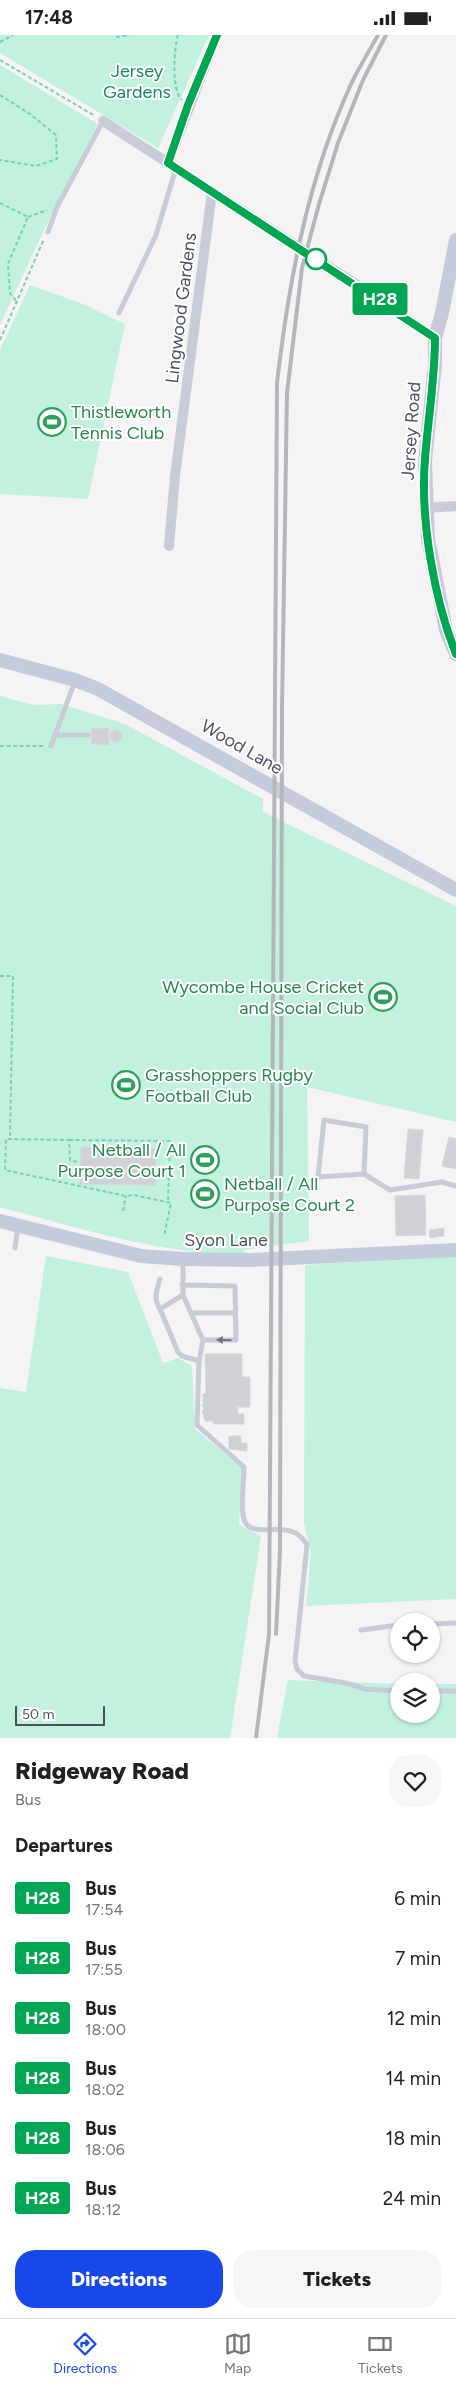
<!DOCTYPE html>
<html lang="en">
<head>
<meta charset="utf-8">
<style>
	:root { --surface:#fff; --page:#f6f6f6; --text:#202124; --muted:#757577; --line:#e0e0e0; --accent:#1848e9 }
	body { margin:0; font-family:Figtree,sans-serif; background:var(--page); color:var(--text); height:100vh; display:flex; flex-direction:column; font-size:19px; white-space:nowrap }
	* { box-sizing:border-box; margin:0 }
	p { font-size:16px; color:var(--muted) }
	.icon { flex:none; width:28px; height:28px; fill:none; stroke:currentColor; stroke-width:2; stroke-linecap:round; stroke-linejoin:round }
	.map { position:relative; height:1703px; overflow:hidden }
	.details { display:flex; flex-direction:column; background:var(--surface); flex:1 }
	.details>* { flex:none }
	.badge { padding:0 10px; border-radius:4px; font-size:18px; line-height:32px }
	.fabs { position:absolute; left:390px; top:1578px; display:grid; gap:10px }
	.fabs a { display:grid; place-items:center; width:50px; height:50px; border-radius:50%; background:var(--surface); box-shadow:0 1px 4px #0004; font-size:25px }
	.scale { position:absolute; left:15px; bottom:12px; width:90px; box-sizing:border-box; padding-left:5px; border:2px solid #4a5161; border-top:0; font-size:14px; line-height:18px; white-space:nowrap; color:#4a5161; -webkit-text-stroke:4px #fff; paint-order:stroke }
	.map>.badge { position:absolute; translate:-50% -50%; box-shadow:0 0 0 2px #fff }
	h2 { padding:0 15px; font-size:19px; line-height:45px }
	.round { display:grid; place-items:center; flex:none; width:52px; height:52px; border-radius:20px; background:var(--page) }
	.head { display:flex; align-items:center; justify-content:space-between; height:85px; padding:0 15px }
	h1 { font-size:24px; font-weight:800; line-height:38px }
	.button { display:flex; gap:10px; margin-top:auto; padding:10px 15px }
	.button a { flex:1; height:58px; border-radius:20px; background:var(--accent); color:#fff; font-size:20px; font-weight:800; line-height:58px; text-align:center }
	.button a+a { background:var(--page); color:var(--text) }
	ul { padding:0; list-style:none }
	li { display:flex; align-items:center; gap:15px; height:60px; padding:0 15px }
	li div { flex:1 }
	li b { display:block; font-size:19px }
	li em { font-style:normal }
	li .badge { min-width:55px; font-weight:700; text-align:center }
	.status { display:flex; justify-content:space-between; align-items:center; height:35px; padding:0 25px; background:var(--surface); direction:ltr }
	.status svg { height:14px; fill:currentColor }
	.tabs { display:flex; justify-content:space-around; align-items:center; height:70px; border-top:1px solid var(--line); background:var(--surface); font-size:14px; color:var(--muted) }
	.tabs a { display:grid; justify-items:center; gap:2px }
	.tabs .active { color:var(--accent) }
	.map>svg:first-child { display:block }
	.green { fill:#c2f1de }
	.building { fill:#cfd1d7; stroke:#d7d7de }
	.lines { fill:none; stroke-linecap:round; stroke-linejoin:round }
	.path { stroke:#79d0b7; stroke-width:2; stroke-dasharray:4 2.5; stroke-linecap:butt }
	.lane { stroke:#c7ccd7; stroke-width:5 }
	.street { stroke:#c7ccd7; stroke-width:10 }
	.secondary { stroke:#c6cbdb; stroke-width:14 }
	.rail { stroke:#b5b6bd; stroke-width:4 }
	.oneway { fill:#707684 }
	.line-casing { stroke:#fff; stroke-width:11 }
	.line { stroke:#00a651; stroke-width:8 }
	.stop-dot { fill:#fff; stroke:#00a651; stroke-width:2.5 }
	.labels { text-anchor:middle; dominant-baseline:central; stroke-width:4; stroke-linejoin:round; paint-order:stroke }
	.park-label { font-size:18px; fill:#168665; stroke:#fff }
	.street-label { font-size:18px; fill:#4a5161; stroke:#fff }
	.leisure-label { font-size:18px; fill:#27864d; stroke:#fff; text-anchor:start }
</style>
</head>
<body>
<div class="status"><b>17:48</b><svg viewBox="0 0 49 12"><path d="M0 12V9h3v3zM5 12V6h3v6zM10 12V3h3v9zM15 12V0h3v12zM26 1h20v11H26zM47 4h2v5h-2z"/></svg></div>
<div class="map">
<svg width="456" height="1703" viewBox="0 0 456 1703">
	<rect width="100%" height="100%" fill="#f5f3f3"/>
	<g class="green">
		<polygon points="0,0 209,0 158,113 0,18"/>
		<polygon points="0,30 98,89 42,199 0,290"/>
		<polygon points="30,250 83,269 125,289 88,464 0,459 0,315"/>
		<path d="M 0,661 L 33,670 L 61,669 L 125,689 L 263,764 L 263,777 L 456,871 L 456,1087 L 307,1052 L 309,1206 L 244,1215 L 244,1219 C 160,1220 80,1193 0,1172 Z"/>
		<polygon points="46,1221 128,1237 163,1328 178,1323 192,1331 195,1394 242,1433 239,1490 261,1501 230,1703 0,1703 0,1353 26,1357"/>
		<polygon points="456,1221 456,1564 306,1571 311,1517 304,1488 305,1230"/>
		<polygon points="288,1645 399,1649 399,1679 431,1679 431,1649 456,1649 456,1703 277,1703"/>
	</g>
	<g class="building">
		<polygon points="92,693 109,694 109,710 91,709"/>
		<circle cx="116" cy="701" r="6"/>
		<polygon points="408,1094 423,1095 419,1144 404,1143"/>
		<polygon points="449,1102 456,1104 456,1134 442,1131"/>
		<polygon points="81,1112 156,1114 155,1150 80,1149"/>
		<polygon points="425,1160 426,1200 396,1201 395,1161"/>
		<polygon points="444,1193 444,1201 430,1203 429,1195"/>
		<polygon points="205,1319 242,1319 242,1342 250,1342 250,1372 237,1372 238,1379 244,1379 244,1389 213,1389 213,1386 205,1386 202,1376 204,1374 202,1370 204,1369 202,1365 204,1364 202,1360 206,1358"/>
		<polygon points="229,1401 241,1401 241,1408 247,1408 247,1416 229,1414"/>
	</g>
	<g class="lines">
		<g class="path">
			<path d="M 178,0 C 174,13 171,56 182,65"/>
			<polyline points="116,2 129,0"/>
			<polyline points="0,7 13,0"/>
			<polyline points="0,25 95,81"/>
			<polyline points="0,60 30,79 56,100 57,124 36,131 0,125"/>
			<polyline points="0,168 28,182 8,229 10,258 17,267"/>
			<polyline points="28,182 47,175"/>
			<polyline points="0,305 44,204"/>
			<polyline points="0,711 43,711"/>
			<polyline points="0,941 13,941 10,1104"/>
			<polyline points="69,1105 170,1106 168,1167"/>
			<polyline points="77,1127 70,1125 69,1105 6,1104 5,1135 126,1161 134,1160 171,1168 164,1201"/>
			<polyline points="123,1176 126,1161"/>
		</g>
		<g class="lane">
			<polyline points="48,197 57,172 103,86"/>
			<polyline points="119,278 156,200 176,133"/>
			<polyline points="55,700 88,700"/>
			<polyline points="51,711 75,646"/>
			<polyline points="364,1139 318,1142 324,1085 366,1092 364,1139 390,1155 442,1147 456,1151"/>
			<polyline points="15,1213 18,1191"/>
			<polyline points="182,1250 235,1251 236,1305 203,1305 183,1260 183,1224"/>
			<polyline points="183,1260 160,1274 178,1317 182,1321 199,1326 203,1305"/>
			<path d="M 160,1274 C 153,1263 157,1255 160,1244"/>
			<polyline points="193,1278 235,1278"/>
			<path d="M 199,1326 L 197,1390 L 244,1432 C 244,1447 241,1465 243,1480 C 247,1511 291,1478 307,1510 L 295,1626 L 297,1634 L 304,1641 L 346,1648 L 365,1654 L 399,1656"/>
			<polyline points="431,1589 456,1588"/>
			<polyline points="361,1595 399,1590"/>
			<polyline points="431,1656 456,1656"/>
		</g>
		<g class="street">
			<polyline points="103,86 382,266 435,303"/>
			<polyline points="168,128 217,0"/>
			<polyline points="425,473 456,471"/>
			<polyline points="169,511 175,441 212,157"/>
		</g>
		<g class="secondary">
			<polyline points="456,205 442,278 435,303 435,329 425,426 428,504 446,595 456,619"/>
			<polyline points="0,625 75,645 98,654 456,855"/>
			<polyline points="0,1186 141,1221 183,1224 250,1225 456,1215"/>
		</g>
		<g class="rail">
			<polyline points="276,1599 280,1516 282,674 287,358 302,233 319,169 338,108 363,45 386,0"/>
			<path d="M 256,1703 L 269,1599 L 277,348 C 289,245 308,142 352,47 C 360,31 369,16 378,0"/>
		</g>
	</g>
	<defs><path id="oneway-solid" d="M-6-.8H1V-3.2L6.5 0L1 3.2V.8H-6Z" transform="scale(1.25)"/></defs>
	<use class="oneway" href="#oneway-solid" transform="translate(224 1305) rotate(-178)"/>
	<g class="lines">
		<defs>
			<path id="line" d="M 217,0 L 188,70 L 168,128 L 435,303 C 435,344 428,384 425,424 C 420,484 434,564 456,619"/>
		</defs>
		<use href="#line" class="line-casing"/>
		<use href="#line" class="line"/>
	</g>
	<defs>
		<symbol id="stadium-ring" viewBox="-11 -11 22 22"><circle r="9.5" fill="#fff" stroke="#2e9e5b" stroke-width="1.5"/><path d="M0-5a6.5 5 0 1 0 0 10a6.5 5 0 1 0 0-10ZM-3.5-1.8h7v3.6h-7Z" fill="#2e9e5b"/></symbol>
	</defs>
	<g fill-rule="evenodd">
		<use href="#stadium-ring" x="36" y="371" width="32" height="32"/>
		<use href="#stadium-ring" x="367" y="946" width="32" height="32"/>
		<use href="#stadium-ring" x="110" y="1034" width="32" height="32"/>
		<use href="#stadium-ring" x="189" y="1109" width="32" height="32"/>
		<use href="#stadium-ring" x="189" y="1143" width="32" height="32"/>
	</g>
	<circle class="stop-dot" cx="316" cy="224" r="10"/>
	<g class="labels">
		<g class="park-label">
			<text x="137" y="36">Jersey<tspan x="137" dy="21">Gardens</tspan></text>
		</g>
		<g class="street-label">
			<text transform="translate(181 273) rotate(-83)">Lingwood Gardens</text>
			<text transform="translate(411 396) rotate(-86)">Jersey Road</text>
			<text transform="translate(242 712) rotate(30)">Wood Lane</text>
			<text x="226" y="1205">Syon Lane</text>
		</g>
		<g class="leisure-label">
			<text x="71" y="377">Thistleworth<tspan x="71" dy="21">Tennis Club</tspan></text>
			<text x="364" y="952" text-anchor="end">Wycombe House Cricket<tspan x="364" dy="21">and Social Club</tspan></text>
			<text x="145" y="1040">Grasshoppers Rugby<tspan x="145" dy="21">Football Club</tspan></text>
			<text x="186" y="1115" text-anchor="end">Netball / All<tspan x="186" dy="21">Purpose Court 1</tspan></text>
			<text x="224" y="1149">Netball / All<tspan x="224" dy="21">Purpose Court 2</tspan></text>
		</g>
	</g>
</svg>
<div class="fabs">
<a><svg class="icon" aria-label="locate" viewBox="0 0 24 24"><circle cx="12" cy="12" r="6"/><path d="M12 2v4M12 18v4M2 12h4M18 12h4"/></svg></a>
<a><svg class="icon" aria-label="layers" viewBox="0 0 24 24"><path d="M12 4l9 5-9 5-9-5zM3 14l9 5 9-5"/></svg></a>
</div>
<div class="scale">50 m</div>
<b class="badge" style="left:380px;top:264px;background:#00a651;color:#fff">H28</b>
</div>
<section class="details">
<div class="head"><div><h1>Ridgeway Road</h1><p>Bus</p></div><a class="round"><svg class="icon" aria-label="heart" viewBox="0 0 24 24"><path d="M12 20l-8-8c-3-5 5-10 8-4 3-6 11-1 8 4z"/></svg></a></div>
<h2>Departures</h2>
<ul>
<li><span class="badge" style="background:#00a651;color:#fff">H28</span><div><b>Bus</b><p>17:54</p></div><em>6 min</em></li>
<li><span class="badge" style="background:#00a651;color:#fff">H28</span><div><b>Bus</b><p>17:55</p></div><em>7 min</em></li>
<li><span class="badge" style="background:#00a651;color:#fff">H28</span><div><b>Bus</b><p>18:00</p></div><em>12 min</em></li>
<li><span class="badge" style="background:#00a651;color:#fff">H28</span><div><b>Bus</b><p>18:02</p></div><em>14 min</em></li>
<li><span class="badge" style="background:#00a651;color:#fff">H28</span><div><b>Bus</b><p>18:06</p></div><em>18 min</em></li>
<li><span class="badge" style="background:#00a651;color:#fff">H28</span><div><b>Bus</b><p>18:12</p></div><em>24 min</em></li>
</ul>
<div class="button"><a>Directions</a><a>Tickets</a></div>
</section>
<nav class="tabs">
<a class="active"><svg class="icon" aria-label="directions" viewBox="0 0 24 24"><path d="M12 3l9 9-9 9-9-9zM9 14v-3h6M13 9l2 2-2 2"/></svg>Directions</a>
<a><svg class="icon" aria-label="map" viewBox="0 0 24 24"><path d="M3 6l6-2 6 2 6-2v14l-6 2-6-2-6 2zM9 4v14M15 6v14"/></svg>Map</a>
<a><svg class="icon" aria-label="tickets" viewBox="0 0 24 24"><path d="M3 7h18v10H3zM15 7v10"/></svg>Tickets</a>
</nav>
</body>
</html>
